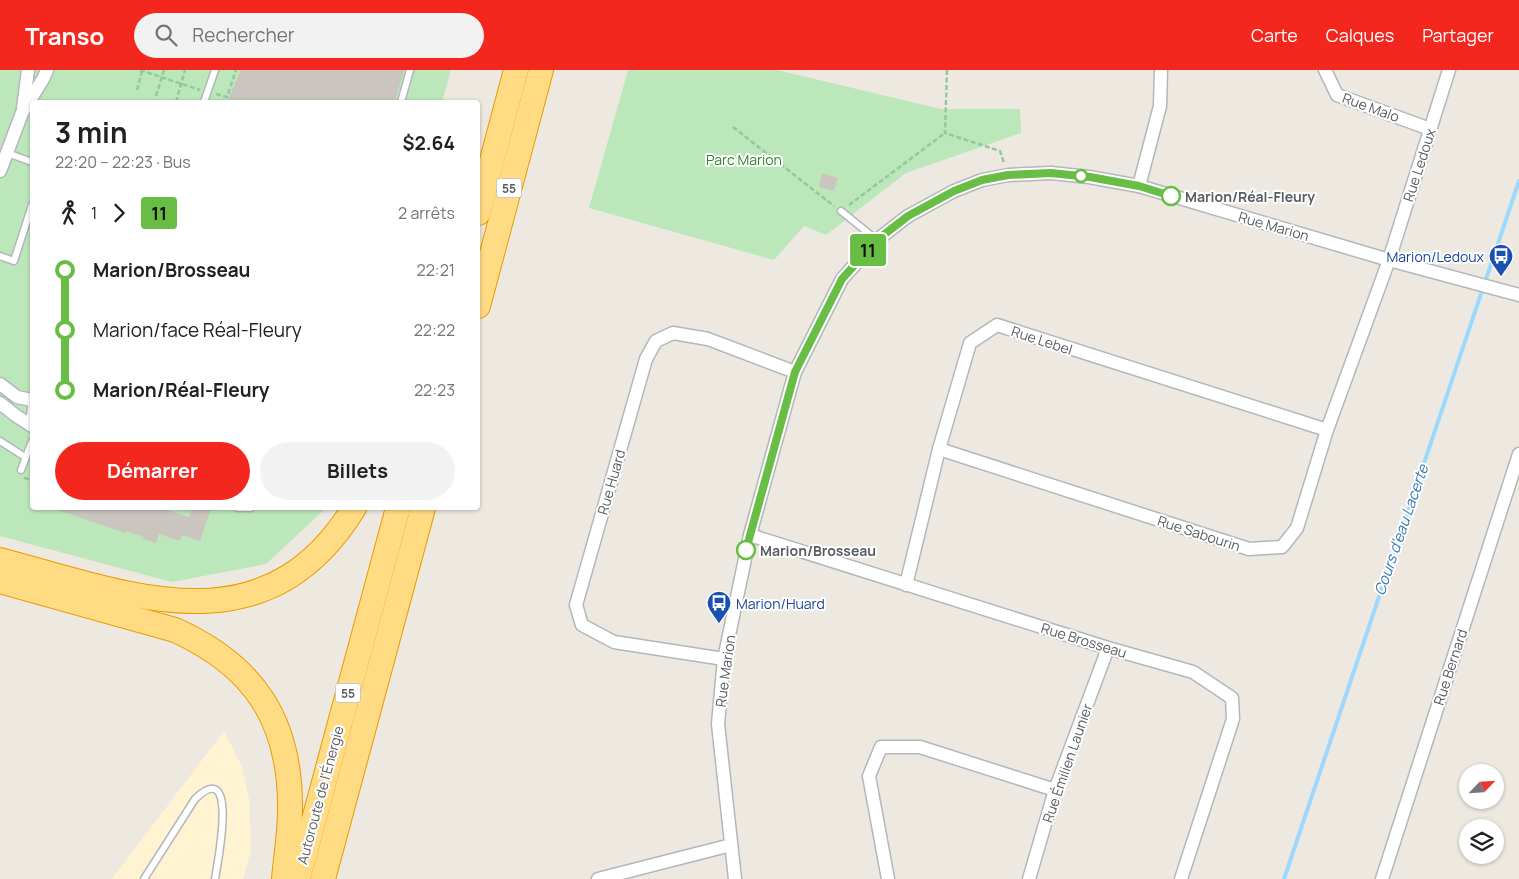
<!DOCTYPE html>
<html lang="fr">
<head>
<meta charset="utf-8">
<style>
	:root { --surface:#fff; --page:#f2f2f2; --text:#202124; --muted:#757577; --accent:#f4271e }
	body { margin:0; font-family:Manrope,sans-serif; background:var(--page); color:var(--text); height:100vh; display:flex; flex-direction:column; font-size:19px; white-space:nowrap }
	* { box-sizing:border-box; margin:0 }
	p { font-size:16px; color:var(--muted) }
	.icon { flex:none; width:28px; height:28px; fill:none; stroke:currentColor; stroke-width:2; stroke-linecap:round; stroke-linejoin:round }
	.map { position:relative; flex:1; overflow:hidden }
	.side { position:absolute; left:30px; top:30px; width:450px; height:410px; display:flex; flex-direction:column; background:var(--surface); border-radius:5px; box-shadow:0 1px 4px #0004 }
	.side>* { flex:none }
	.badge { padding:0 10px; border-radius:4px; font-size:18px; line-height:32px }
	.needle { width:32px; rotate:65deg }
	.tools { position:absolute; left:1459px; top:694px; display:grid; gap:10px }
	.tools a { display:grid; place-items:center; width:45px; height:45px; border-radius:50%; background:var(--surface); box-shadow:0 1px 4px #0004; font-size:25px }
	.map>.badge { position:absolute; translate:-50% -50%; box-shadow:0 0 0 2px #fff }
	.legs { display:flex; align-items:center; gap:8px; height:55px; padding:0 25px; font-size:16px }
	.legs p { margin-inline-start:auto }
	.headline { display:flex; align-items:center; justify-content:space-between; height:85px; padding:0 25px }
	h1 { font-size:28px; font-weight:700; line-height:38px }
	.action { display:flex; gap:10px; margin-top:auto; padding:10px 25px }
	.action a { flex:1; height:58px; border-radius:30px; background:var(--accent); color:#fff; font-size:20px; font-weight:700; line-height:58px; text-align:center }
	.action a+a { background:var(--page); color:var(--text) }
	ul { padding:0 25px; list-style:none }
	li { display:flex; align-items:center; gap:18px; height:60px; font-size:19px }
	li i { display:grid; place-items:center; width:8px; height:100%; margin:0 6px; background:currentColor }
	li i::after { content:''; width:12px; height:12px; margin:-6px; border:4px solid; border-radius:50%; background:var(--surface) }
	li p { margin-inline-start:auto }
	li:first-child i { background:linear-gradient(#0000 50%,currentColor 0) }
	li:last-child i { background:linear-gradient(currentColor 50%,#0000 0) }
	header { display:flex; align-items:center; gap:30px; box-sizing:border-box; height:70px; padding:0 25px; background:var(--accent); color:#fff }
	header strong { font-size:24px }
	nav { display:flex; gap:28px; margin-inline-start:auto; font-size:18px }
	.search { width:350px; height:45px; background:var(--page); display:flex; align-items:center; gap:12px; box-sizing:border-box; padding:0 18px; border-radius:28px; color:var(--muted); font-size:19px }
	.map>svg:first-child { display:block }
	.commercial { fill:#fff3d2 }
	.green { fill:#bbe7ba }
	.lines { fill:none; stroke-linecap:round; stroke-linejoin:round }
	.stream { stroke:#9dd8ff; stroke-width:4 }
	.building { fill:#cac6bf }
	.lane-casing { stroke:#b3b7bc; stroke-width:9 }
	.street-casing { stroke:#b3b7bc; stroke-width:15 }
	.highway-casing { stroke:#ec9a00; stroke-width:26 }
	.path { stroke:#93c8a0; stroke-width:2.5; stroke-dasharray:5 2.5; stroke-linecap:butt }
	.lane { stroke:#fff; stroke-width:6 }
	.street { stroke:#fff; stroke-width:12 }
	.highway { stroke:#ffdb84; stroke-width:24 }
	.line-1-casing { stroke:#fff; stroke-width:11 }
	.line-1 { stroke:#68bd45; stroke-width:8 }
	.stop-1-dot { fill:#fff; stroke:#68bd45; stroke-width:2.5 }
	.labels { text-anchor:middle; dominant-baseline:central; stroke-width:4; stroke-linejoin:round; paint-order:stroke }
	.shield { fill:#fff; stroke:#8b8e91; stroke-width:1 }
	.shield-label { font-size:12px; font-weight:bold; fill:#595d62 }
	.street-label { font-size:14px; fill:#595d62; stroke:#fff }
	.park-label { font-size:14px; fill:#2e842f; stroke:#fff }
	.stop-label { font-size:14px; font-weight:bold; fill:#595d62; stroke:#fff; text-anchor:start }
	.transit-label { font-size:14px; fill:#164399; stroke:#fff; text-anchor:end }
	.water-label { font-size:15px; font-style:italic; fill:#3579b8; stroke:#fff }
</style>
</head>
<body>
<header>
<strong>Transo</strong>
<div class="search"><svg class="icon" aria-label="search" viewBox="0 0 24 24"><circle cx="10" cy="10" r="6"/><path d="M15 15l6 6"/></svg>Rechercher</div>
<nav><a>Carte</a><a>Calques</a><a>Partager</a></nav>
</header>
<div class="map">
<svg width="1519" height="809" viewBox="0 0 1519 809">
	<rect width="100%" height="100%" fill="#ede9e0"/>
	<polygon class="commercial" points="224,661 242,697 249,728 251,780 243,809 112,809"/>
	<g class="green">
		<polygon points="0,0 451,0 442,32 32,32 32,438 326,438 266,494 172,512 0,466"/>
		<polygon points="628,0 777,0 941,39 1020,39 1021,63 906,103 826,165 804,156 774,190 589,138"/>
	</g>
	<g class="lines">
		<polyline class="stream" points="1284,809 1519,111"/>
	</g>
	<g class="building">
		<polygon points="241,0 404,0 395,32 227,32"/>
		<polygon points="822,103 838,108 834,121 819,117"/>
		<polygon points="55,438 160,438 189,447 192,438 211,438 200,471 182,465 180,471 159,464 156,473 143,469 144,467 126,461 125,463 55,439"/>
	</g>
	<g class="lines">
		<defs>
			<g id="lane">
				<polyline points="204,32 215,0"/>
				<polyline points="401,32 410,0"/>
				<polyline points="7,83 32,92"/>
				<polyline points="841,141 877,170"/>
				<polyline points="0,186 14,191 32,135"/>
				<polyline points="29,354 32,330"/>
				<polyline points="0,371 25,387"/>
				<polyline points="21,400 32,371"/>
				<polyline points="238,438 251,438"/>
				<path d="M 144,809 L 195,729 C 240,685 217,795 215,809"/>
			</g>
			<g id="street">
				<polyline points="1325,0 1337,25 1430,59"/>
				<polyline points="23,38 28,0"/>
				<polyline points="0,101 22,43 43,9 47,0"/>
				<polyline points="1139,116 1160,36 1161,0"/>
				<polyline points="0,314 17,327 32,330"/>
				<polyline points="0,333 15,345 32,356"/>
				<polyline points="939,379 1249,479 1282,477 1297,458 1327,360 1389,190 1449,0"/>
				<polyline points="750,465 1108,578 1193,602 1232,628 1233,649 1181,809"/>
				<polyline points="906,515 939,379 970,273 997,255 1327,360"/>
				<polyline points="724,589 614,572 582,555 576,535 646,289 656,271 673,263 708,269 795,302"/>
				<polyline points="598,809 731,775"/>
				<polyline points="735,809 718,654 724,589 750,465 795,302 842,209 877,170 908,146 954,121 982,110 1008,105 1051,103 1089,107 1139,116 1389,190 1519,225"/>
				<polyline points="888,809 869,706 881,677 920,677 1055,720"/>
				<polyline points="1029,809 1055,720 1108,578"/>
				<polyline points="1382,809 1519,384"/>
			</g>
			<g id="highway">
				<polyline points="478,143 516,0"/>
				<polyline points="478,236 541,0"/>
				<path d="M 0,490 C 131,525 265,582 354,438"/>
				<path d="M 0,511 L 175,560 C 255,596 291,652 290,740 C 290,763 286,786 284,809"/>
				<polyline points="298,809 398,438"/>
				<polyline points="323,809 423,438"/>
			</g>
		</defs>
		<use href="#lane" class="lane-casing"/>
		<use href="#street" class="street-casing"/>
		<use href="#highway" class="highway-casing"/>
		<g class="path">
			<polyline points="140,0 200,20"/>
			<polyline points="947,0 945,63 1000,81 1004,93"/>
			<polyline points="137,20 142,1"/>
			<polyline points="216,24 227,27 236,0"/>
			<polyline points="156,26 164,0"/>
			<polyline points="176,32 185,0"/>
			<polyline points="733,57 834,136"/>
			<polyline points="849,135 945,63"/>
			<polyline points="24,408 32,410"/>
		</g>
		<use href="#lane" class="lane"/>
		<use href="#street" class="street"/>
		<use href="#highway" class="highway"/>
	</g>
	<g class="lines">
		<defs>
			<polyline id="line-1" points="746,480 795,302 842,209 877,170 908,146 954,121 982,110 1008,105 1051,103 1090,107 1139,116 1171,126"/>
		</defs>
		<use href="#line-1" class="line-1-casing"/>
		<use href="#line-1" class="line-1"/>
	</g>
	<defs>
		<symbol id="bus-pin" viewBox="-11 -11 22 30"><path d="M0 17L-7.5 6A9.5 9.5 0 1 1 7.5 6Z" fill="#1a4fb4" stroke="#fff"/><path d="M-5-6H5V4H4V6H2V4H-2V6H-4V4H-5ZM-3.5-4V0h7V-4ZM-3.5 1.2v1.5H-2V1.2ZM2 1.2v1.5H3.5V1.2Z" fill="#fff"/></symbol>
	</defs>
	<g fill-rule="evenodd">
		<use href="#bus-pin" x="1487" y="172" width="28" height="38"/>
		<use href="#bus-pin" x="705" y="519" width="28" height="38"/>
	</g>
	<g class="stop-1-dot">
		<circle cx="1081" cy="106" r="6"/>
		<circle cx="1171" cy="126" r="9"/>
		<circle cx="746" cy="480" r="9"/>
	</g>
	<g class="labels">
		<g class="shield">
			<rect x="496.5" y="108.5" width="25" height="19" rx="4"/>
			<rect x="335.5" y="613.5" width="25" height="19" rx="4"/>
		</g>
		<g class="shield-label">
			<text x="509" y="118">55</text>
			<text x="348" y="623">55</text>
		</g>
		<g class="street-label">
			<text transform="translate(1371 37) rotate(20)">Rue Malo</text>
			<text transform="translate(1419 95) rotate(-72)">Rue Ledoux</text>
			<text transform="translate(1274 156) rotate(16)">Rue Marion</text>
			<text transform="translate(1042 270) rotate(18)">Rue Lebel</text>
			<text transform="translate(611 412) rotate(-74)">Rue Huard</text>
			<text transform="translate(1199 463) rotate(18)">Rue Sabourin</text>
			<text transform="translate(1084 570) rotate(17)">Rue Brosseau</text>
			<text transform="translate(1450 597) rotate(-72)">Rue Bernard</text>
			<text transform="translate(725 601) rotate(-82)">Rue Marion</text>
			<text transform="translate(1067 693) rotate(-71)">Rue Émilien Launier</text>
			<text transform="translate(320 725) rotate(-75)">Autoroute de l'Énergie</text>
		</g>
		<g class="park-label">
			<text x="744" y="89">Parc Marion</text>
		</g>
		<g class="stop-label">
			<text x="1185" y="126">Marion/Réal-Fleury</text>
			<text x="760" y="480">Marion/Brosseau</text>
		</g>
		<g class="transit-label">
			<text x="1484" y="186">Marion/Ledoux</text>
			<text x="736" y="533" text-anchor="start">Marion/Huard</text>
		</g>
		<g class="water-label">
			<text transform="translate(1401 460) rotate(-71)">Cours d'eau Lacerte</text>
		</g>
	</g>
</svg>
<div class="tools">
<a><svg class="needle" viewBox="-14 -14 28 28"><path d="M0-13l5 13h-10z" fill="#e53935"/><path d="M0 13l5-13h-10z" fill="#757577"/></svg></a>
<a><svg class="icon" aria-label="layers" viewBox="0 0 24 24"><path d="M12 4l9 5-9 5-9-5zM3 14l9 5 9-5"/></svg></a>
</div>
<b class="badge" style="left:868px;top:180px;background:#68bd45;color:#111">11</b>
<section class="side">
<div class="headline"><div><h1>3 min</h1><p>22:20 – 22:23 · Bus</p></div><b>$2.64</b></div>
<div class="legs"><svg class="icon" aria-label="walk" viewBox="0 0 24 24"><circle cx="13" cy="4" r="2"/><path d="M13 8l-2 6 4 7M11 14l-3 7M7 12l3-4h3l4 4"/></svg>1<svg class="icon" aria-label="forward" viewBox="0 0 24 24"><path d="M9 5l7 7-7 7"/></svg><b class="badge" style="background:#68bd45;color:#111">11</b><p>2 arrêts</p></div>
<ul>
<li><i style="color:#68bd45"></i><b>Marion/Brosseau</b><p>22:21</p></li>
<li><i style="color:#68bd45"></i><span>Marion/face Réal-Fleury</span><p>22:22</p></li>
<li><i style="color:#68bd45"></i><b>Marion/Réal-Fleury</b><p>22:23</p></li>
</ul>
<div class="action"><a>Démarrer</a><a>Billets</a></div>
</section>
</div>
</body>
</html>
